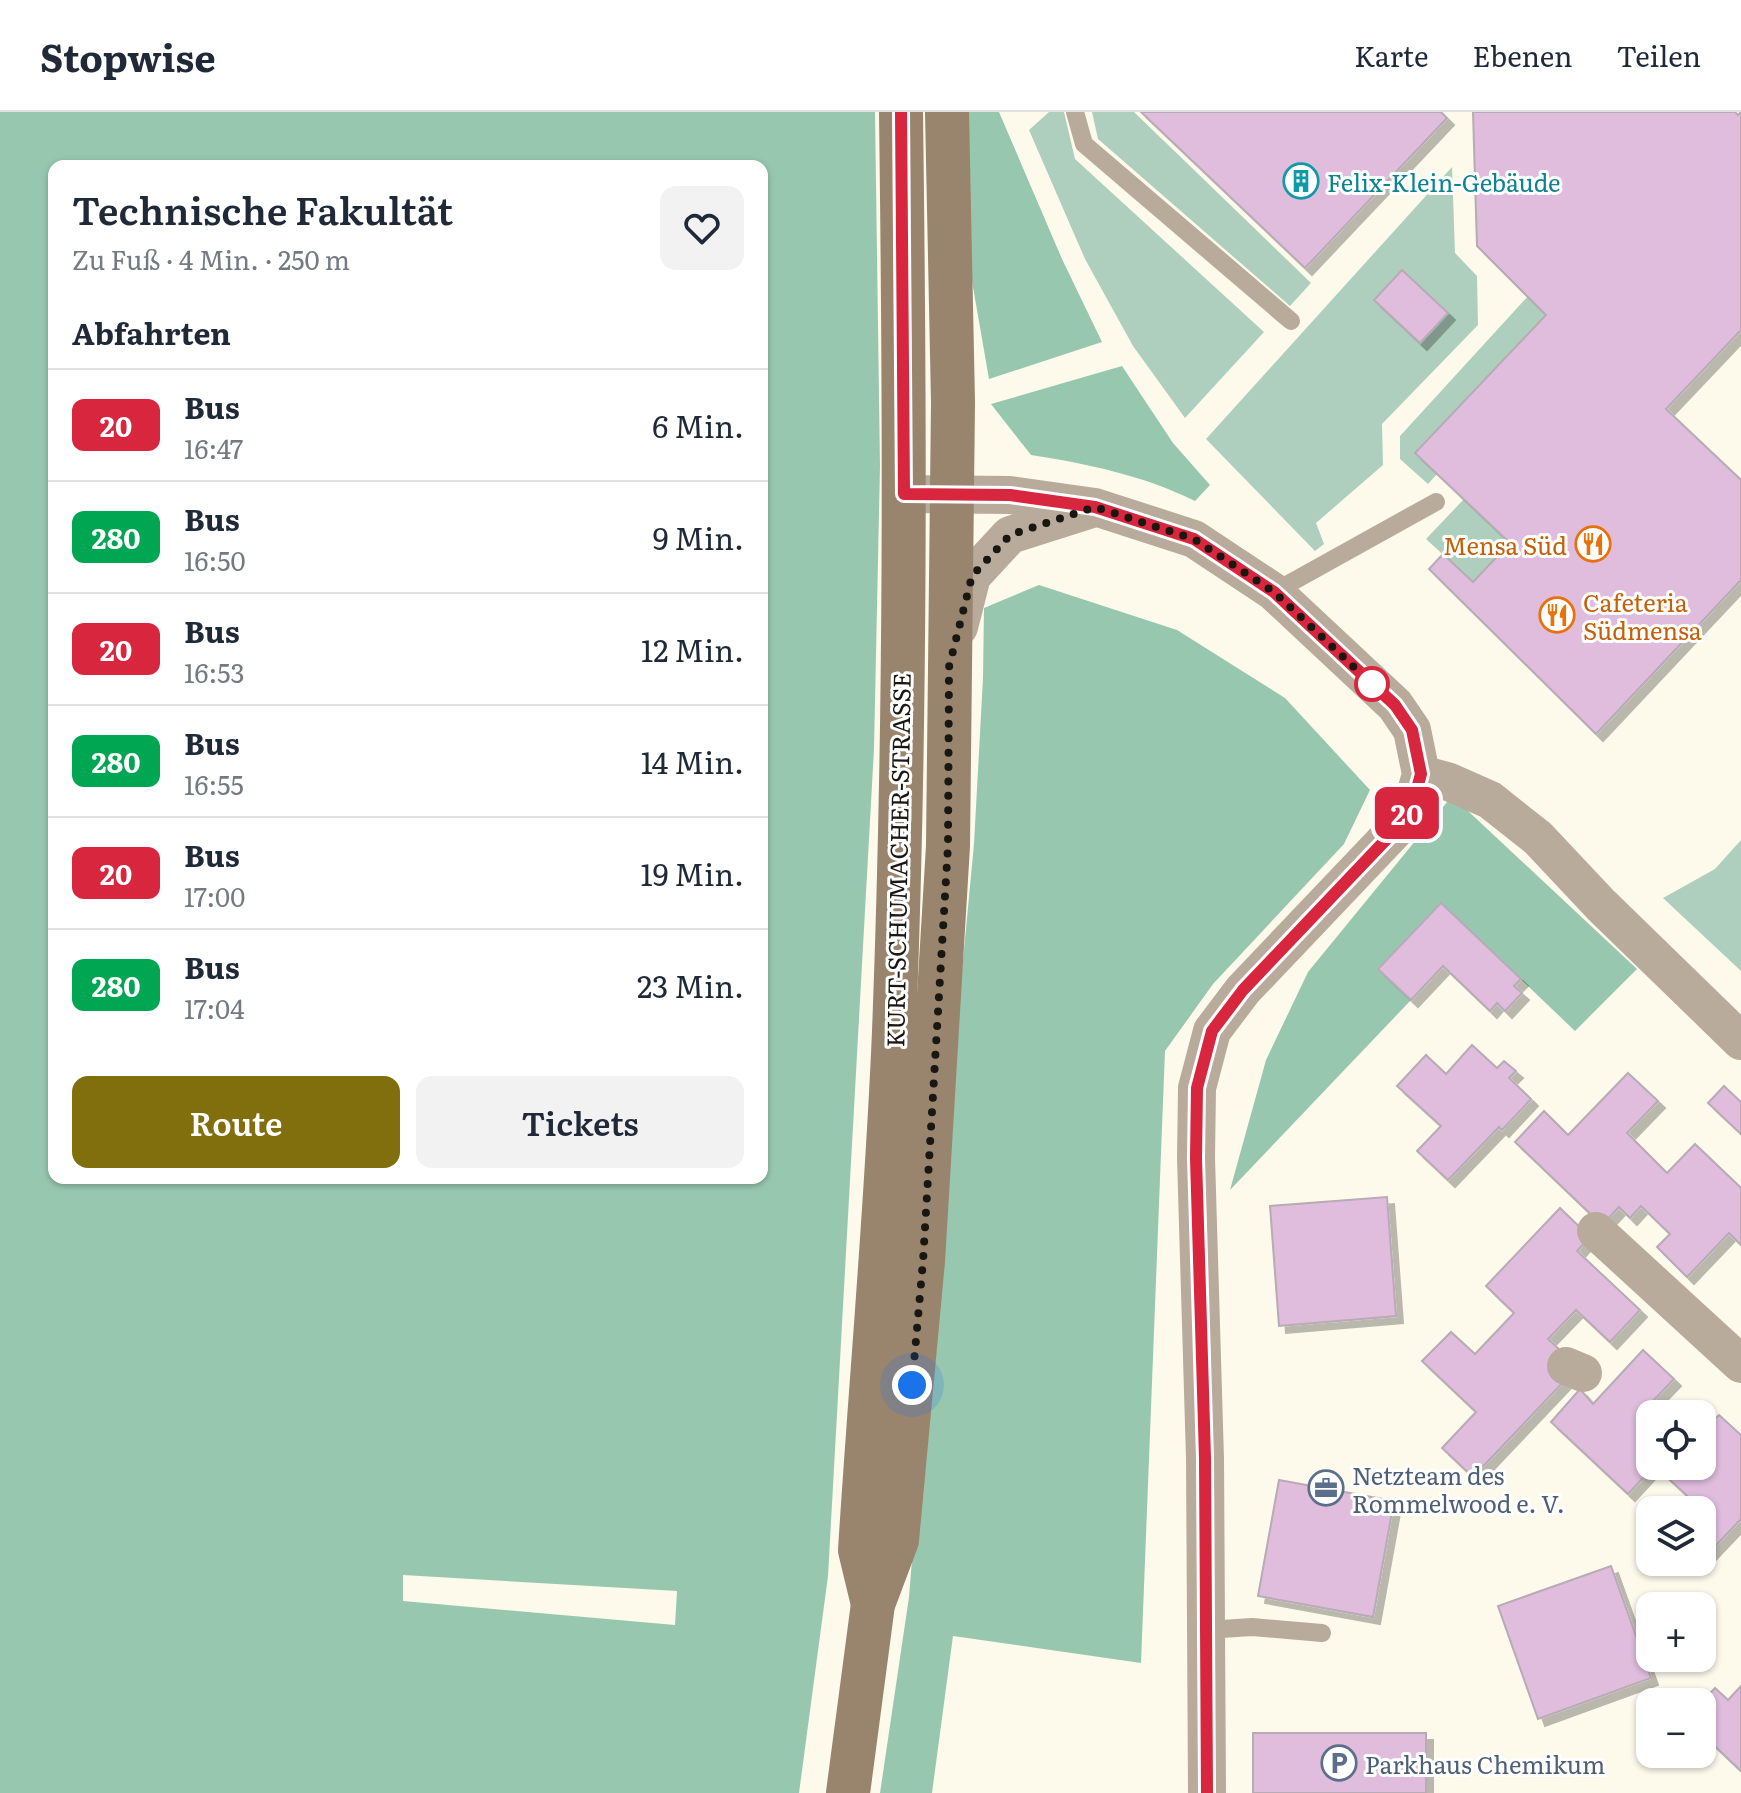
<!DOCTYPE html>
<html lang="de">
<head>
<meta charset="utf-8">
<style>
	:root { --surface:#fff; --page:#f2f2f3; --text:#1f2937; --muted:#747a83; --line:#e0e1e3; --accent:#816e0c }
	body { margin:0; font-family:Literata,serif; background:var(--page); color:var(--text); height:100vh; display:flex; flex-direction:column; font-size:30px; white-space:nowrap }
	* { box-sizing:border-box; margin:0 }
	p { font-size:26px; color:var(--muted) }
	.icon { flex:none; width:44px; height:44px; fill:none; stroke:currentColor; stroke-width:2; stroke-linecap:round; stroke-linejoin:round }
	.map { position:relative; flex:1; overflow:hidden }
	.drawer { position:absolute; left:48px; top:48px; width:720px; height:1024px; display:flex; flex-direction:column; background:var(--surface); border-radius:16px; box-shadow:0 2px 6px #0004 }
	.drawer>* { flex:none }
	.badge { padding:0 16px; border-radius:12px; font-size:28px; line-height:52px }
	.buttons { position:absolute; left:1636px; top:1288px; display:grid; gap:16px }
	.buttons a { display:grid; place-items:center; width:80px; height:80px; border-radius:16px; background:var(--surface); box-shadow:0 2px 6px #0004; font-size:40px }
	.you { position:absolute; width:40px; height:40px; margin:-20px; border:6px solid #fff; border-radius:50%; background:#1a73e8; box-shadow:0 0 0 12px #1a73e833 }
	.map>.badge { position:absolute; translate:-50% -50%; box-shadow:0 0 0 4px #fff }
	h2 { padding:0 24px; font-size:30px; line-height:72px }
	.round { display:grid; place-items:center; flex:none; width:84px; height:84px; border-radius:16px; background:var(--page) }
	.overview { display:flex; align-items:center; justify-content:space-between; height:136px; padding:0 24px }
	h1 { font-size:38px; font-weight:600; line-height:60px }
	.button { display:flex; gap:16px; margin-top:auto; padding:16px 24px }
	.button a { flex:1; height:92px; border-radius:16px; background:var(--accent); color:#fff; font-size:32px; font-weight:600; line-height:92px; text-align:center }
	.button a+a { background:var(--page); color:var(--text) }
	ul { padding:0; list-style:none }
	li { display:flex; align-items:center; gap:24px; height:112px; padding:0 24px; border-top:2px solid var(--line) }
	li div { flex:1 }
	li b { display:block; font-size:30px }
	li em { font-style:normal }
	li .badge { min-width:88px; font-weight:700; text-align:center }
	header { display:flex; align-items:center; gap:48px; box-sizing:border-box; height:112px; padding:0 40px; background:var(--surface); border-bottom:2px solid var(--line) }
	header strong { font-size:38px }
	nav { display:flex; gap:44px; margin-inline-start:auto; font-size:28px }
	.map>svg:first-child { display:block }
	.green { fill:#aecfbe }
	.forest { fill:#98c7b0; fill-rule:evenodd }
	.building { fill:#e0bcdd; stroke:#b7abb6; stroke-width:2; filter:url(#shadow) }
	.lines { fill:none; stroke-linecap:round; stroke-linejoin:round }
	.lane { stroke:#b9ab9c; stroke-width:18 }
	.street { stroke:#b9ab9c; stroke-width:38 }
	.secondary { stroke:#99856e; stroke-width:44 }
	.line-casing { stroke:#fff; stroke-width:18 }
	.line { stroke:#d7263d; stroke-width:12 }
	.walk { stroke:#181711; stroke-width:8; stroke-dasharray:0 14.4 }
	.stop-dot { fill:#fff; stroke:#d7263d; stroke-width:4 }
	.labels { text-anchor:middle; dominant-baseline:central; stroke-width:6; stroke-linejoin:round; paint-order:stroke }
	.culture-label { font-size:24px; fill:#0d838f; stroke:#fff; text-anchor:start }
	.food-label { font-size:24px; fill:#c56008; stroke:#fff; text-anchor:end }
	.street-label { font-size:24px; fill:#181711; stroke:#fff }
	.service-label { font-size:24px; fill:#4e5e75; stroke:#fff; text-anchor:start }
</style>
</head>
<body>
<header>
<strong>Stopwise</strong>
<nav><a>Karte</a><a>Ebenen</a><a>Teilen</a></nav>
</header>
<div class="map">
<svg width="1741" height="1681" viewBox="0 0 1741 1681">
	<defs>
		<filter id="shadow"><feDropShadow dx="7" dy="7" stdDeviation="0" flood-color="#0004"/></filter>
	</defs>
	<rect width="100%" height="100%" fill="#fdfaeb"/>
	<g class="green">
		<polygon points="1049,0 1064,0 1075,47 1264,220 1185,306 1133,234 1085,147 1029,18"/>
		<polygon points="1092,0 1134,0 1311,171 1290,194 1098,27"/>
		<polygon points="1452,55 1455,141 1477,164 1478,213 1382,312 1383,353 1316,411 1324,432 1315,439 1206,327"/>
		<polygon points="1528,184 1546,203 1415,341 1437,362 1428,372 1400,347 1400,324"/>
		<polygon points="1464,387 1510,431 1473,470 1426,427"/>
		<polygon points="1741,728 1741,859 1663,786 1715,757"/>
	</g>
	<g class="forest">
		<path d="M 0,0 L 875,0 L 880,354 L 874,637 L 828,1464 L 799,1681 L 0,1681 ZM 54,54 L 762,54 L 762,1066 L 54,1066 ZM 403,1463 L 677,1479 L 675,1513 L 403,1489 Z"/>
		<polygon points="961,0 999,0 1062,147 1102,230 989,267 969,152"/>
		<path d="M 1122,254 L 1173,331 L 1210,373 L 1195,389 C 1142,363 1088,352 1031,343 L 991,292 Z"/>
		<polygon points="1039,473 1177,518 1285,586 1370,678 1344,732 1213,872 1165,939 1141,1551 953,1524 932,1681 880,1681 909,1485 947,1017 974,732 983,566 984,496"/>
		<polygon points="1452,684 1637,857 1575,919 1441,791 1378,856 1411,888 1230,1078 1266,948 1308,860"/>
	</g>
	<g class="building">
		<polygon points="1141,0 1441,0 1447,6 1305,156"/>
		<polygon points="1473,0 1735,0 1738,3 1741,0 1741,218 1666,297 1741,368 1741,468 1596,622 1429,457 1443,442 1473,470 1510,431 1415,341 1546,203 1477,134"/>
		<polygon points="1402,158 1448,201 1420,231 1374,188"/>
		<polygon points="1441,791 1521,867 1514,874 1522,881 1505,899 1497,891 1490,899 1443,854 1411,888 1378,857"/>
		<polygon points="1472,933 1497,956 1504,949 1516,959 1509,966 1531,987 1502,1018 1499,1015 1448,1068 1417,1039 1441,1014 1397,974 1426,943 1446,962"/>
		<polygon points="1628,961 1658,989 1627,1021 1667,1061 1695,1032 1741,1076 1741,1133 1729,1121 1687,1165 1657,1135 1670,1122 1641,1094 1630,1106 1619,1095 1602,1113 1515,1030 1544,999 1568,1023"/>
		<polygon points="1724,974 1741,990 1741,1022 1708,991"/>
		<polygon points="1387,1085 1396,1204 1279,1214 1270,1094"/>
		<polygon points="1560,1096 1590,1125 1577,1139 1640,1198 1610,1230 1576,1198 1548,1227 1559,1237 1569,1264 1473,1365 1442,1336 1476,1300 1422,1249 1451,1220 1475,1242 1514,1201 1486,1174"/>
		<polygon points="1643,1238 1674,1267 1650,1292 1660,1302 1650,1302 1650,1354 1654,1354 1628,1382 1551,1310 1580,1277 1593,1292"/>
		<polygon points="1719,1303 1741,1323 1741,1407 1703,1447 1702,1398 1691,1398 1696,1392 1655,1354 1702,1354 1702,1318"/>
		<polygon points="1279,1368 1394,1389 1373,1505 1258,1484"/>
		<polygon points="1611,1454 1651,1566 1538,1607 1498,1494"/>
		<polygon points="1741,1574 1741,1659 1702,1622 1702,1590 1715,1576 1728,1588"/>
		<rect x="1253" y="1621" width="173" height="60"/>
	</g>
	<g class="lines">
		<g class="lane">
			<polyline points="1075,0 1084,32 1291,209"/>
			<polyline points="1274,480 1436,390"/>
			<polyline points="1206,1518 1252,1515 1322,1521"/>
		</g>
		<g class="street">
			<polyline points="904,382 1010,383 1095,395 1194,427 1274,480 1395,593 1412,618 1421,662 1413,691 1398,715 1243,878 1212,919 1197,976 1196,1046 1205,1346 1207,1681"/>
			<polyline points="959,515 972,464 1010,423 1089,398"/>
			<polyline points="1421,662 1447,669 1490,688 1538,726 1601,793 1741,929"/>
			<polyline points="1596,1119 1741,1252"/>
			<polyline points="1566,1254 1583,1261"/>
		</g>
		<g class="secondary">
			<path d="M 873,1492 L 860,1438 C 871,1265 887,1092 894,919 C 906,612 905,306 901,0"/>
			<polyline points="848,1681 873,1492 897,1428 923,1149 948,734 953,290 947,0"/>
		</g>
	</g>
	<g class="lines">
		<defs>
			<polyline id="line" points="901,0 904,382 1010,383 1095,395 1194,427 1274,480 1395,593 1412,618 1421,662 1413,691 1398,715 1243,878 1212,919 1197,976 1196,1046 1205,1346 1207,1681"/>
		</defs>
		<use href="#line" class="line-casing"/>
		<use href="#line" class="line"/>
		<polyline class="walk" points="912,1273 923,1149 948,734 949,555 972,464 1010,423 1095,395 1194,427 1274,480 1372,572"/>
	</g>
	<defs>
		<symbol id="building-ring" viewBox="-11 -11 22 22"><circle r="9.5" fill="#fff" stroke="#0f9aa8" stroke-width="1.5"/><path d="M-4-6H4V6H1V3H-1V6H-4ZM-2.5-4.3h1.7v1.8h-1.7ZM.8-4.3h1.7v1.8H.8ZM-2.5-1h1.7V.8h-1.7ZM.8-1h1.7V.8H.8Z" fill="#0f9aa8"/></symbol>
		<symbol id="restaurant-ring" viewBox="-11 -11 22 22"><circle r="9.5" fill="#fff" stroke="#e8710a" stroke-width="1.5"/><path d="M-5-6h1v4h1v-4h1v4h1v-4h1v5L-1.5 .5V6h-2V.5L-5-1ZM5-6V6H3V1.5H1.5Q1.5-4 5-6Z" fill="#e8710a"/></symbol>
		<symbol id="office-ring" viewBox="-11 -11 22 22"><circle r="9.5" fill="#fff" stroke="#5c6f8a" stroke-width="1.5"/><path d="M-6-3h4V-5.5h4V-3h4V5H-6ZM-1-4.5V-3h2v-1.5ZM-6 0V1H6V0Z" fill="#5c6f8a"/></symbol>
		<symbol id="parking-ring" viewBox="-11 -11 22 22"><circle r="9.5" fill="#fff" stroke="#5c6f8a" stroke-width="1.5"/><path d="M-3.5-5.5H1a3.5 3.5 0 0 1 0 7H-1V5.5H-3.5ZM-1-3.4V-.6H.8a1.4 1.4 0 0 0 0-2.8Z" fill="#5c6f8a"/></symbol>
	</defs>
	<g fill-rule="evenodd">
		<use href="#building-ring" x="1281" y="49" width="40" height="40"/>
		<use href="#restaurant-ring" x="1573" y="412" width="40" height="40"/>
		<use href="#restaurant-ring" x="1537" y="483" width="40" height="40"/>
		<use href="#office-ring" x="1306" y="1356" width="40" height="40"/>
		<use href="#parking-ring" x="1319" y="1631" width="40" height="40"/>
	</g>
	<circle class="stop-dot" cx="1372" cy="572" r="16"/>
	<g class="labels">
		<g class="culture-label">
			<text x="1327" y="69">Felix-Klein-Gebäude</text>
		</g>
		<g class="food-label">
			<text x="1567" y="432">Mensa Süd</text>
			<text x="1583" y="489" text-anchor="start">Cafeteria<tspan x="1583" dy="28">Südmensa</tspan></text>
		</g>
		<g class="street-label">
			<text transform="translate(897 748) rotate(-89)">KURT-SCHUMACHER-STRASSE</text>
		</g>
		<g class="service-label">
			<text x="1352" y="1362">Netzteam des<tspan x="1352" dy="28">Rommelwood e. V.</tspan></text>
			<text x="1365" y="1651">Parkhaus Chemikum</text>
		</g>
	</g>
</svg>
<div class="buttons">
<a><svg class="icon" aria-label="locate" viewBox="0 0 24 24"><circle cx="12" cy="12" r="6"/><path d="M12 2v4M12 18v4M2 12h4M18 12h4"/></svg></a>
<a><svg class="icon" aria-label="layers" viewBox="0 0 24 24"><path d="M12 4l9 5-9 5-9-5zM3 14l9 5 9-5"/></svg></a>
<a>+</a>
<a>−</a>
</div>
<div class="you" style="left:912px;top:1273px"></div>
<b class="badge" style="left:1407px;top:701px;background:#d7263d;color:#fff">20</b>
<section class="drawer">
<div class="overview"><div><h1>Technische Fakultät</h1><p>Zu Fuß · 4 Min. · 250 m</p></div><a class="round"><svg class="icon" aria-label="heart" viewBox="0 0 24 24"><path d="M12 20l-8-8c-3-5 5-10 8-4 3-6 11-1 8 4z"/></svg></a></div>
<h2>Abfahrten</h2>
<ul>
<li><span class="badge" style="background:#d7263d;color:#fff">20</span><div><b>Bus</b><p>16:47</p></div><em>6 Min.</em></li>
<li><span class="badge" style="background:#00a651;color:#fff">280</span><div><b>Bus</b><p>16:50</p></div><em>9 Min.</em></li>
<li><span class="badge" style="background:#d7263d;color:#fff">20</span><div><b>Bus</b><p>16:53</p></div><em>12 Min.</em></li>
<li><span class="badge" style="background:#00a651;color:#fff">280</span><div><b>Bus</b><p>16:55</p></div><em>14 Min.</em></li>
<li><span class="badge" style="background:#d7263d;color:#fff">20</span><div><b>Bus</b><p>17:00</p></div><em>19 Min.</em></li>
<li><span class="badge" style="background:#00a651;color:#fff">280</span><div><b>Bus</b><p>17:04</p></div><em>23 Min.</em></li>
</ul>
<div class="button"><a>Route</a><a>Tickets</a></div>
</section>
</div>
</body>
</html>
